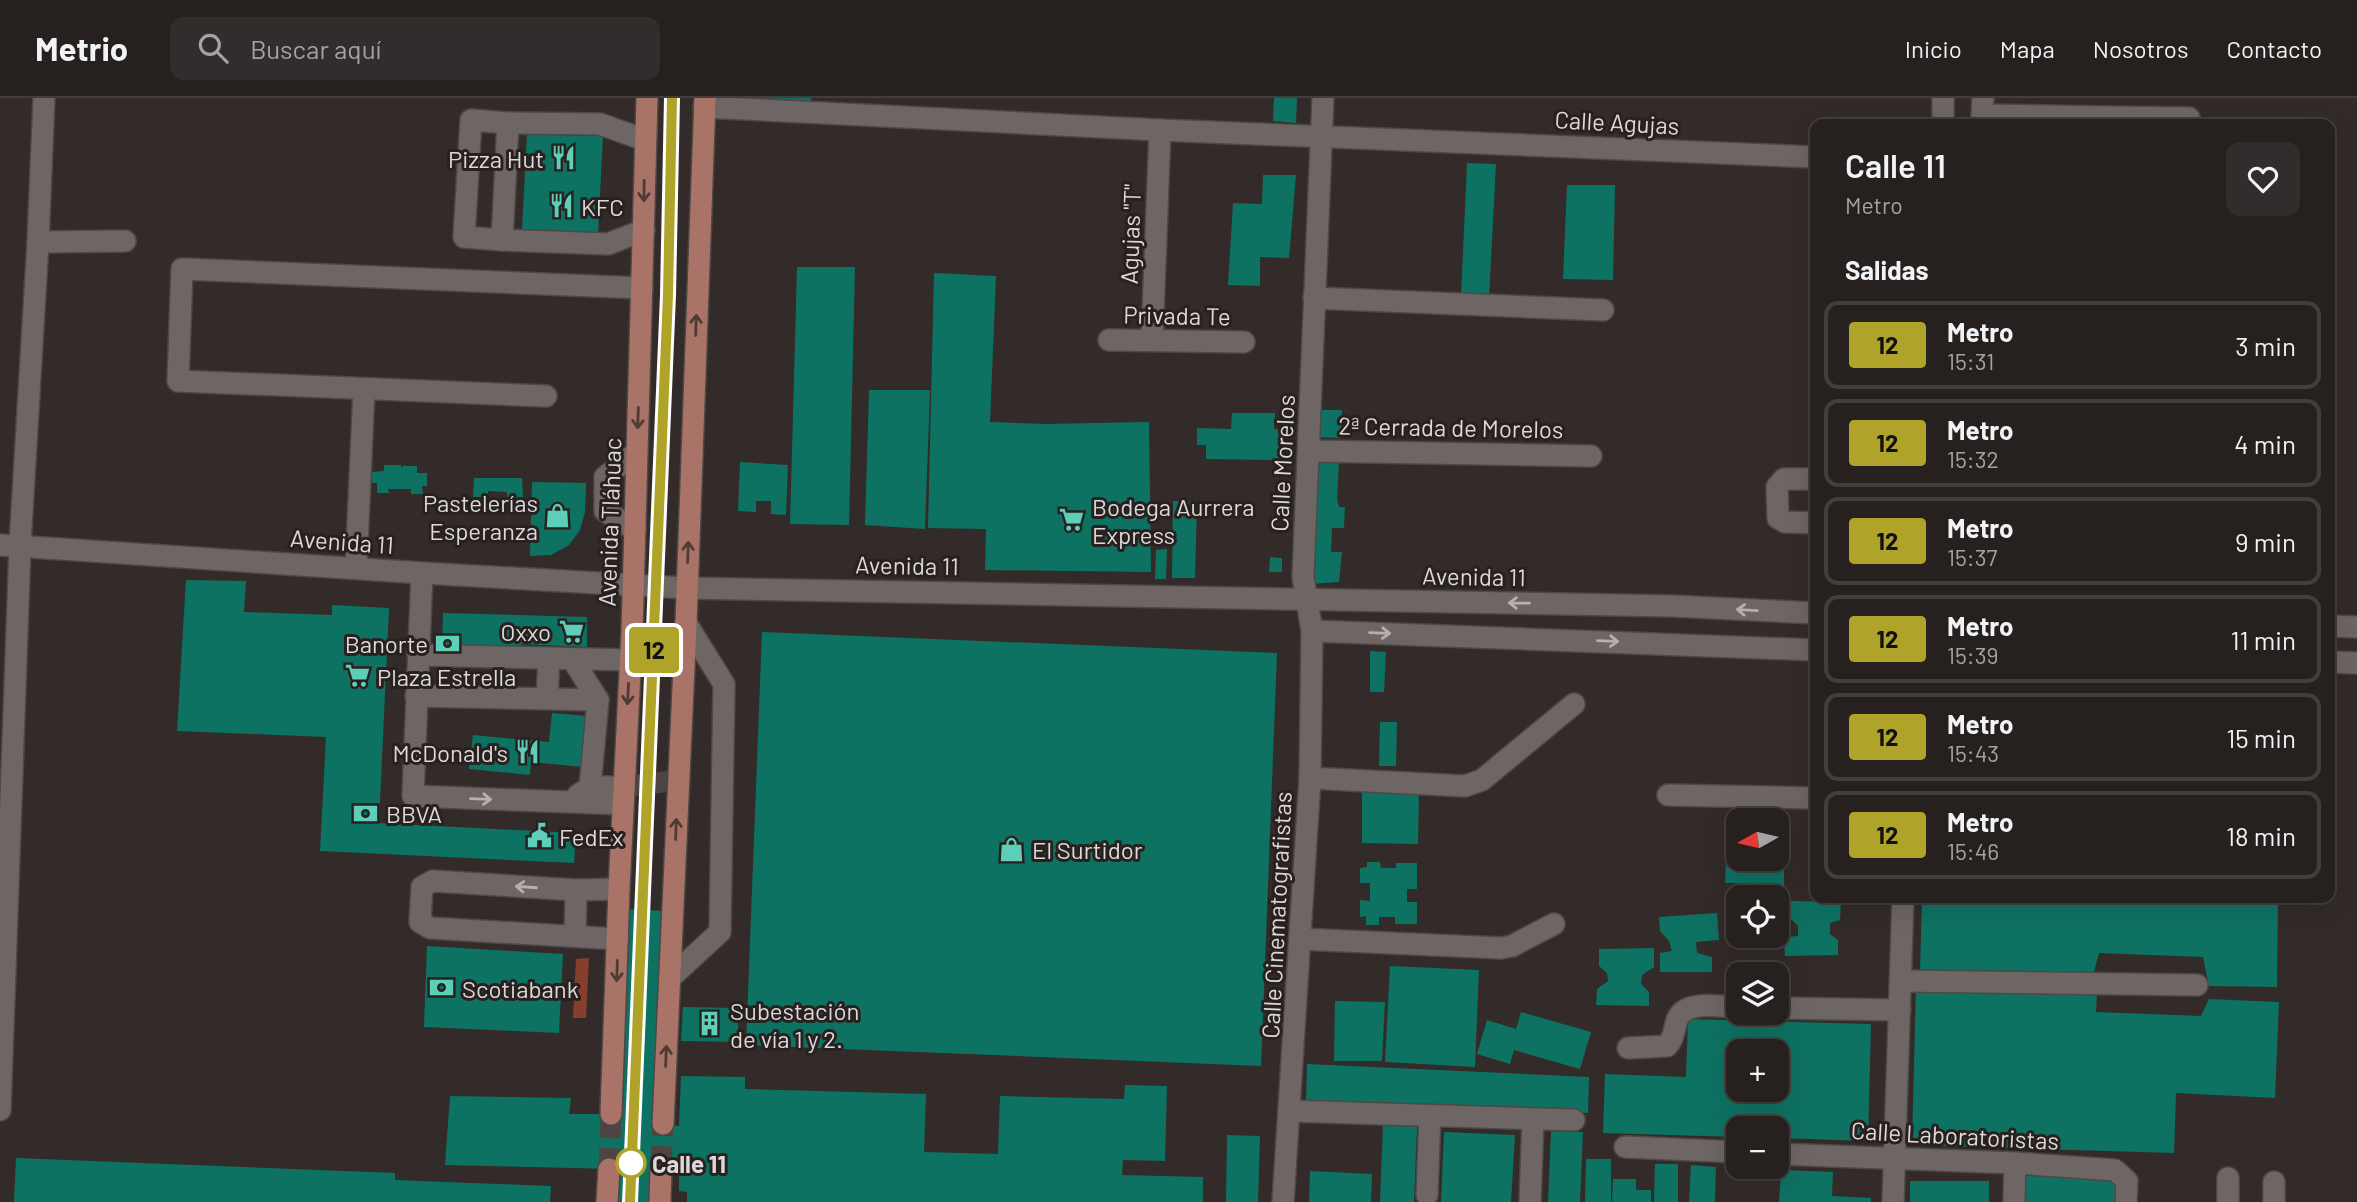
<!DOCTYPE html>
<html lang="es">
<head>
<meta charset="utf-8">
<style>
	:root { --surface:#26201f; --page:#322d2c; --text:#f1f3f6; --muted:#a4a3a4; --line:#423e3d }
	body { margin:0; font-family:Barlow,sans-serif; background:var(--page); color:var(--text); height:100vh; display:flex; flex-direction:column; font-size:26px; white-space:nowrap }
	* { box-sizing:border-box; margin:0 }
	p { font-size:23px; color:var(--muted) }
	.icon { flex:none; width:38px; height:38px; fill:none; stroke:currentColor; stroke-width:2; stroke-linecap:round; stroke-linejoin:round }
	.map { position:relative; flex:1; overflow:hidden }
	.details { position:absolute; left:1810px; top:21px; width:525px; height:784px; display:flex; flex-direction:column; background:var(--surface); border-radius:14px; box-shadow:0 7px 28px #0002,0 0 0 2px var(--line) }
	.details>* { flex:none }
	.badge { padding:0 14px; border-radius:5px; font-size:24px; line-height:46px }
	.needle { width:46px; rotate:262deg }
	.tools { position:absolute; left:1726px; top:710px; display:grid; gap:14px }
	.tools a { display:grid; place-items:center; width:63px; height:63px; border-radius:14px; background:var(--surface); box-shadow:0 7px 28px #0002,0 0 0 2px var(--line); font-size:35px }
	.map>.badge { position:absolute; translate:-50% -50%; box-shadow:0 0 0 4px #fff }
	h2 { padding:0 35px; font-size:26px; line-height:63px }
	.round { display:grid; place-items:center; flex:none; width:74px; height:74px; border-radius:14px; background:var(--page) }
	.summary { display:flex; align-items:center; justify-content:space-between; height:119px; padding:0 35px }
	h1 { font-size:33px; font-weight:600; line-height:52px }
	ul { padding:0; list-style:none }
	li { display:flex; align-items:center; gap:21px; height:88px; margin:0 14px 10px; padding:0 21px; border:4px solid var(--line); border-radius:14px }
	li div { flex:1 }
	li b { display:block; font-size:26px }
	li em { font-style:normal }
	li .badge { min-width:77px; font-weight:700; text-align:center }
	header { display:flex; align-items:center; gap:42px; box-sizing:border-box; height:98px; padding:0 35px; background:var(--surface); border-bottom:2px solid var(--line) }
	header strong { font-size:33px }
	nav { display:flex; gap:38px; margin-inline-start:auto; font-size:24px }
	.search { width:490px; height:63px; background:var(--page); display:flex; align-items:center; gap:18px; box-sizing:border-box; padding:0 24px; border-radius:14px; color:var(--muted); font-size:26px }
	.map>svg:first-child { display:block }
	.green { fill:#863e2d }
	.building { fill:#0e7263; fill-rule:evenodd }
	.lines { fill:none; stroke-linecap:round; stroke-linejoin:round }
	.minor-tunnel { stroke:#4c4543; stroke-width:21; stroke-dasharray:21 10; stroke-linecap:butt }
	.major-tunnel { stroke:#4c4543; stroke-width:21; stroke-dasharray:21 10; stroke-linecap:butt }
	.minor-casing { stroke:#4d4745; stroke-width:24 }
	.major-casing { stroke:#4d4745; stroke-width:24 }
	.minor { stroke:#6e6664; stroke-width:21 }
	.major { stroke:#a97467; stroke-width:21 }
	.rail-casing { stroke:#989291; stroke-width:8 }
	.rail { stroke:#282120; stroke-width:5; stroke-dasharray:16; stroke-linecap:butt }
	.oneway { stroke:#4f3a35 }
	.oneway2 { stroke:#b6b1af }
	.line-casing { stroke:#fff; stroke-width:16 }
	.line { stroke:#b0a32a; stroke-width:10 }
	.stop-dot { fill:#fff; stroke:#b0a32a; stroke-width:3.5 }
	.labels { text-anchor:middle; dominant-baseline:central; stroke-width:6; stroke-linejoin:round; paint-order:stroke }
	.street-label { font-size:24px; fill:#ddd9d8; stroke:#282120 }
	.poi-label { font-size:24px; fill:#ddd9d8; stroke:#282120; text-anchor:start }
	.stop-label { font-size:24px; font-weight:bold; fill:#ddd9d8; stroke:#282120; text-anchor:start }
</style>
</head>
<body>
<header>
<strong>Metrio</strong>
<div class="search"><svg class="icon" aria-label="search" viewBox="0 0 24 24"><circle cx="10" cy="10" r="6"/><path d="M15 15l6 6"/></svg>Buscar aquí</div>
<nav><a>Inicio</a><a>Mapa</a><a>Nosotros</a><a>Contacto</a></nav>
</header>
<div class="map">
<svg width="2357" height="1104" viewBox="0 0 2357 1104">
	<rect width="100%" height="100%" fill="#322b29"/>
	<polygon class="green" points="589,860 586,920 573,920 576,861"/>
	<g class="building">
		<polygon points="741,0 811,0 811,5 740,3"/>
		<polygon points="1274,0 1297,0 1296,25 1273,23"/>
		<polygon points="527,36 603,38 598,136 522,131"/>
		<polygon points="1467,65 1496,66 1489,200 1461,199"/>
		<polygon points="1263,77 1296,77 1289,160 1260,159 1260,188 1228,187 1233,105 1262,106"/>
		<polygon points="1567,87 1615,87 1613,182 1563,181"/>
		<polygon points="797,169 855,169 849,427 790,426"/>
		<polygon points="934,175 996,178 990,324 1045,326 1149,324 1151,474 985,472 986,431 928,430"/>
		<polygon points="869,292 930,292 925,431 865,427"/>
		<polygon points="1315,312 1342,312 1341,340 1314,339"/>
		<polygon points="1232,315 1275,315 1274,331 1282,331 1281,362 1206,361 1206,347 1197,347 1197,330 1231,331"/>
		<polygon points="1316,361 1339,363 1337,401 1339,409 1345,409 1344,430 1332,430 1331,454 1342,454 1339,484 1311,486"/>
		<polygon points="740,364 788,367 786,417 771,416 771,403 756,403 756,414 738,413"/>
		<polygon points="384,367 401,367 401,370 403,368 417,368 417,375 427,375 427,388 422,388 423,396 411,396 411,391 388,391 389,395 377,395 377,385 372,385 372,374 384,373"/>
		<polygon points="474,380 522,380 523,400 507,400 507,394 488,393 488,399 473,399"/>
		<polygon points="532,384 586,385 585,414 580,432 569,447 551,457 530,458"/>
		<polygon points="1173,403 1197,404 1195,480 1172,480"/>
		<polygon points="1167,451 1166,481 1155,481 1156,452"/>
		<polygon points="1270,459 1282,460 1282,474 1269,474"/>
		<polygon points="186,482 246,483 244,514 332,517 332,507 389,510 379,725 576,735 574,765 320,753 326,639 177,633"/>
		<polygon points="443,515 587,519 587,549 521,546 520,554 442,551"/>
		<polygon points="762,534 1277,555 1261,968 746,947"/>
		<polygon points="1370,553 1386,554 1384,594 1370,594"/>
		<polygon points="552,615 588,618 583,669 531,664 530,677 469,671 473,637 549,644"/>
		<polygon points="1380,624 1397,624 1396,668 1379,668"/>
		<polygon points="1362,689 1419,690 1418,746 1362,745"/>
		<polygon points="1367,764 1380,764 1381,770 1396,770 1396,765 1417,765 1417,791 1407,791 1407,804 1417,804 1417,826 1395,826 1395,819 1379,819 1379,827 1366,827 1366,818 1360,819 1360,802 1370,803 1370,785 1360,785 1360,770 1367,769"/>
		<polygon points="1726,764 1748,764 1762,770 1784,769 1784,788 1771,788 1772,800 1739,800 1739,785 1725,785"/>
		<polygon points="1922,800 2278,800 2277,889 2209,888 2203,859 2099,855 2093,877 1920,873"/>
		<polygon points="1728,802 1738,802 1738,821 1727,820"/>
		<rect x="1776" y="802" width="6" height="19"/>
		<polygon points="1790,803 1841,804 1840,822 1830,825 1830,836 1838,842 1838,857 1785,858 1784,839 1798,838 1798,828 1790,820"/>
		<polygon points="624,811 665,813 658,1026 679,1028 681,978 745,979 745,991 926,996 924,1054 998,1056 1000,998 1124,1001 1125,987 1167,988 1165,1063 1123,1062 1122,1077 1203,1079 1203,1104 687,1104 687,1094 679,1093 679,1070 655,1069 655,1104 615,1104 616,1071 445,1067 450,998 571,1000 569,1016 611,1016"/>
		<polygon points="1717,815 1719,842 1696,844 1697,855 1712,859 1712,874 1660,874 1660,855 1672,853 1669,843 1660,833 1659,819"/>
		<polygon points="427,848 563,856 559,935 424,929"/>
		<polygon points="1654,850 1654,869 1642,877 1641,886 1649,894 1649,908 1596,907 1597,891 1608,883 1607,875 1599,868 1599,851"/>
		<polygon points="1390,868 1479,872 1475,969 1385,964"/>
		<polygon points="1916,886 2097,893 2096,914 2201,918 2209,901 2279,904 2275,1000 2176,995 2174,1055 1912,1047"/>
		<polygon points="1335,903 1385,904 1382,963 1334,963"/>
		<polygon points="683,909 738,910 738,944 681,943"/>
		<polygon points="1521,914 1591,934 1580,971 1514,952 1510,966 1477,956 1487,922 1516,931"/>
		<path d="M 1688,921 L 1871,926 L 1868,1043 L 1776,1040 L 1776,1031 L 1738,1031 L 1738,1039 L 1603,1035 L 1605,976 L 1686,979 ZM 1738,954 L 1776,954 L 1776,992 L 1738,992 Z"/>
		<polygon points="1307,966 1589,979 1588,1015 1306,1003"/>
		<polygon points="1383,1027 1417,1028 1414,1104 1380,1104"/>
		<polygon points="1551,1033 1583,1034 1580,1104 1548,1104"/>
		<polygon points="1444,1034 1515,1037 1511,1104 1441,1104"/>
		<polygon points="1227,1037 1260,1038 1258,1104 1226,1104"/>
		<polygon points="16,1060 395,1075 395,1082 551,1088 550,1104 14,1104"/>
		<polygon points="1586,1061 1611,1061 1611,1104 1585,1104"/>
		<polygon points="1655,1066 1678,1066 1678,1104 1654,1104"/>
		<polygon points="1691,1067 1716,1069 1715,1104 1689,1104"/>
		<polygon points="1781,1072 1833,1074 1832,1098 1871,1100 1871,1104 1779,1104"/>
		<polygon points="1310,1073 1372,1076 1371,1104 1309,1104"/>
		<polygon points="2026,1078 2119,1079 2119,1104 2026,1104"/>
		<polygon points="1613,1081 1636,1081 1636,1092 1651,1092 1651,1104 1612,1104"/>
		<rect x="1910" y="1083" width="79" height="21"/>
	</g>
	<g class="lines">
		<polyline class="minor-tunnel" points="624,689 678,682"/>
		<g class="major-tunnel">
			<polyline points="661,1069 663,1026"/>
			<polyline points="609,1071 611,1016"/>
		</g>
		<defs>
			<g id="minor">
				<polyline points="1983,0 1982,17 2103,19"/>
				<polyline points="704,9 1160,32 1815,59"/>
				<polyline points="1943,26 1943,0"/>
				<polyline points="2102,26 2103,19 2189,20"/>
				<polyline points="644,132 608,146 502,142 508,25 600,26 645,42"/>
				<polyline points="502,142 464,139 471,22 508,25"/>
				<polyline points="38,144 125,143"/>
				<polyline points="1314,200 1603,212"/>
				<polyline points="1109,242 1244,244"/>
				<polyline points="1152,242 1160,32"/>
				<polyline points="546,298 178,283 182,171 642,190"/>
				<polyline points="1310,353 1591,358"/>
				<polyline points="1815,381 1784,381 1777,389 1778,420 1785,424 1815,425"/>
				<polyline points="635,432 605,413 605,379 636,355"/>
				<polyline points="0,447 422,475 686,490 1672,508 1815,515"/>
				<polyline points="356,470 364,291"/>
				<polyline points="422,475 413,698 623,706"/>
				<polyline points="2329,528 2357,529"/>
				<polyline points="1312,533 1815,552"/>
				<polyline points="418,557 630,562"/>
				<polyline points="573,562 598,602"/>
				<polyline points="2329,564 2357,565"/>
				<polyline points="416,598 598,602 590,689"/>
				<polyline points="547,600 549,561"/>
				<polyline points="1310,680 1465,688 1482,682 1574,606"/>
				<polyline points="578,697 590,689 624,689"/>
				<polyline points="1668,697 1815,700"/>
				<polyline points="575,838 576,792"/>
				<polyline points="618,841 430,830 420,824 422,789 433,783 576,792 619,791"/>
				<polyline points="1300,841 1501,850 1512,848 1554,826"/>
				<polyline points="670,880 720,834 724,586 686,525"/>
				<polyline points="1901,883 2197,887"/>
				<polyline points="1776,910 1900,912"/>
				<path d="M 1628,950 L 1667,948 C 1674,941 1674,931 1677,922 C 1685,901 1719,909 1738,909"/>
				<polyline points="0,1012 20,447 38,144 44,0"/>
				<polyline points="1290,1013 1574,1022"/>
				<polyline points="1625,1049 1738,1054"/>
				<polyline points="1776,1056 2015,1065 2115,1072 2127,1083 2126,1104"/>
				<polyline points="2274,1084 2274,1104"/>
				<polyline points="1427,1097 1430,1017"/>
				<polyline points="1283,1104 1310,680 1312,533 1303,479 1323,0"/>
				<polyline points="1530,1104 1533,1021"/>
				<polyline points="1893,1104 1903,800"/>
				<polyline points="2014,1104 2015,1065"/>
				<polyline points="2228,1104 2228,1080"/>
			</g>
			<g id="major">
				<polyline points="611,1016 619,791 632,534 647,0"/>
				<polyline points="663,1026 686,525 705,0"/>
				<polyline points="607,1104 609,1071"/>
				<polyline points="660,1104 661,1069"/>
			</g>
		</defs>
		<use href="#minor" class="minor-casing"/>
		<use href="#major" class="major-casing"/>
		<use href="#minor" class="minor"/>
		<use href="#major" class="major"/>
		<defs>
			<polyline id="rail" points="630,1104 668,197 672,0"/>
		</defs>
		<use href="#rail" class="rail-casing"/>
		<use href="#rail" class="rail"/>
	</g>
	<defs><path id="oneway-shaft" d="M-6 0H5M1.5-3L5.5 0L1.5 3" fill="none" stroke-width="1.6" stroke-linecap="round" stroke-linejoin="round" transform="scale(1.75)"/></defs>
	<g class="oneway">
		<use href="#oneway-shaft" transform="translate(644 93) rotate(91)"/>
		<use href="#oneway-shaft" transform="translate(696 227) rotate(-88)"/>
		<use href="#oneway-shaft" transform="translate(638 320) rotate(92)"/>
		<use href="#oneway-shaft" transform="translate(688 454) rotate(-88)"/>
		<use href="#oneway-shaft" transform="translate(628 596) rotate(93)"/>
		<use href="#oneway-shaft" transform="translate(676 731) rotate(-88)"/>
		<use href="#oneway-shaft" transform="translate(617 873) rotate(92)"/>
		<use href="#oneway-shaft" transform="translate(666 958) rotate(-88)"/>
	</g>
	<g class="oneway2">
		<use href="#oneway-shaft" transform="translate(1519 505) rotate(-179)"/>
		<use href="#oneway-shaft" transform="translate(1747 512) rotate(-177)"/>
		<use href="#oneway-shaft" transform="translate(1380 535) rotate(2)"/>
		<use href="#oneway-shaft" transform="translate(1608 543) rotate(2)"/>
		<use href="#oneway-shaft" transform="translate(481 701) rotate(2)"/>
		<use href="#oneway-shaft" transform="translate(526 789) rotate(-176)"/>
	</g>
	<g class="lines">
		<defs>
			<polyline id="line" points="630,1104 668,197 672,0"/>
		</defs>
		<use href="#line" class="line-casing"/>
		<use href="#line" class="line"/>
	</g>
	<defs>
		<symbol id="restaurant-bare" viewBox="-9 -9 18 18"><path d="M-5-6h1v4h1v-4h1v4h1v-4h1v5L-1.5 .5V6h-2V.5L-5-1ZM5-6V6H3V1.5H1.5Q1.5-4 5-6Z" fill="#5dceb8" stroke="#282120" stroke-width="2.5" paint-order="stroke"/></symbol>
		<symbol id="shop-bare" viewBox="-9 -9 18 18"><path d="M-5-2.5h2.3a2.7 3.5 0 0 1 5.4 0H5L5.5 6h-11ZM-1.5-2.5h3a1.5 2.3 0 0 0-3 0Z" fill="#5dceb8" stroke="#282120" stroke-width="2.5" paint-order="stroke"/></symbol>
		<symbol id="supermarket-bare" viewBox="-9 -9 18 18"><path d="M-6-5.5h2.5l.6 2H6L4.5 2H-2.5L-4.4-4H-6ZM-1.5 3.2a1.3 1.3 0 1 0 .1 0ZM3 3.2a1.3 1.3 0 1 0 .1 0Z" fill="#5dceb8" stroke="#282120" stroke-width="2.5" paint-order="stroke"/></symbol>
		<symbol id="bank-bare" viewBox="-9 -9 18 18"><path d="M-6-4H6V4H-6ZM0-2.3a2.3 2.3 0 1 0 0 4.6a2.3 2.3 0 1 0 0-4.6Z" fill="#5dceb8" stroke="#282120" stroke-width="2.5" paint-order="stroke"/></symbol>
		<symbol id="civic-bare" viewBox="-9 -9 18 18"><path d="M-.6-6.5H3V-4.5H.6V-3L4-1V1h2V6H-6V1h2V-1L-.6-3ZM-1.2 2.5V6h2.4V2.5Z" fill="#5dceb8" stroke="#282120" stroke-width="2.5" paint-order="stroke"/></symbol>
		<symbol id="building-bare" viewBox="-9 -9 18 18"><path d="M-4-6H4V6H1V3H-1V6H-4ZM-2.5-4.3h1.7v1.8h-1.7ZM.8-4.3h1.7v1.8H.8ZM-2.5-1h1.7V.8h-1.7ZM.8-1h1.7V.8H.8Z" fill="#5dceb8" stroke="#282120" stroke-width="2.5" paint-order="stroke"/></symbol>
	</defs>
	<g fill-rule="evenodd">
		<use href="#restaurant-bare" x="546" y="42" width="35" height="35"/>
		<use href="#restaurant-bare" x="544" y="90" width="35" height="35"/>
		<use href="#shop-bare" x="540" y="400" width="35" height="35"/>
		<use href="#supermarket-bare" x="1054" y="404" width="35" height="35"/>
		<use href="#supermarket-bare" x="554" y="516" width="35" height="35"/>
		<use href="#bank-bare" x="430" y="528" width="35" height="35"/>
		<use href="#supermarket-bare" x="340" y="560" width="35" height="35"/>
		<use href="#restaurant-bare" x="510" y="636" width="35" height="35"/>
		<use href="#bank-bare" x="348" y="698" width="35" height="35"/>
		<use href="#civic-bare" x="522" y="720" width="35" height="35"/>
		<use href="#shop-bare" x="994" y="734" width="35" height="35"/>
		<use href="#bank-bare" x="424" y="872" width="35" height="35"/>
		<use href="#building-bare" x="692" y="908" width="35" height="35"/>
	</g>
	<circle class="stop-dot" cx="631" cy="1065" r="14"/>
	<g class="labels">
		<g class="street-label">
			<text transform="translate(1617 24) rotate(3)">Calle Agujas</text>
			<text transform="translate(1130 136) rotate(-88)">Agujas "T"</text>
			<text transform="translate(1177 217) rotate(1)">Privada Te</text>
			<text transform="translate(1451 329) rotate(1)">2ª Cerrada de Morelos</text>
			<text transform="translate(1282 365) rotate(-87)">Calle Morelos</text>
			<text transform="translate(609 424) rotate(-88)">Avenida Tláhuac</text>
			<text transform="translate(342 443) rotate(4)">Avenida 11</text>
			<text transform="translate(907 467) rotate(1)">Avenida 11</text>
			<text transform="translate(1474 478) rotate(1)">Avenida 11</text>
			<text transform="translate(1276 817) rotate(-87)">Calle Cinematografistas</text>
			<text transform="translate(1955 1037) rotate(3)">Calle Laboratoristas</text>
		</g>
		<g class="poi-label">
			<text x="544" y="60" text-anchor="end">Pizza Hut</text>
			<text x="581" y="108">KFC</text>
			<text x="538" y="404" text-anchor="end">Pastelerías<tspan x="538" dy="28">Esperanza</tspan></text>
			<text x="1092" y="408">Bodega Aurrera<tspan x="1092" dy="28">Express</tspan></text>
			<text x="551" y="533" text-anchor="end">Oxxo</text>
			<text x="428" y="545" text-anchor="end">Banorte</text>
			<text x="377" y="578">Plaza Estrella</text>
			<text x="508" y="654" text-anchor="end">McDonald's</text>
			<text x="386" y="715">BBVA</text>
			<text x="559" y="738">FedEx</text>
			<text x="1032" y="751">El Surtidor</text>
			<text x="462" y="890">Scotiabank</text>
			<text x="730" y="912">Subestación<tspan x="730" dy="28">de vía 1 y 2.</tspan></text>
		</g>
		<g class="stop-label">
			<text x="652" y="1065">Calle 11</text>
		</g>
	</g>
</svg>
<div class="tools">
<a><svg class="needle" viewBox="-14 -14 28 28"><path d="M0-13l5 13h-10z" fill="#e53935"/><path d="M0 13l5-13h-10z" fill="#a4a3a4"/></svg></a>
<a><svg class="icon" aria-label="locate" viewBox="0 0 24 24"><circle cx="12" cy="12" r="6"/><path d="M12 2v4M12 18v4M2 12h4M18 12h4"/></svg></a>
<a><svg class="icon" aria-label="layers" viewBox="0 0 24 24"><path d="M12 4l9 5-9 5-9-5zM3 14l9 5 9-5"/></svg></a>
<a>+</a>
<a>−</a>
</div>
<b class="badge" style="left:654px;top:552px;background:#b0a32a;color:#111">12</b>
<section class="details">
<div class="summary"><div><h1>Calle 11</h1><p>Metro</p></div><a class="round"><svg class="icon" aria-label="heart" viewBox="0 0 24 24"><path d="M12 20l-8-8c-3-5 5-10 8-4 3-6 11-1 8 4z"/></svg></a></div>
<h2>Salidas</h2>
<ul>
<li><span class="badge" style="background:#b0a32a;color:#111">12</span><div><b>Metro</b><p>15:31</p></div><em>3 min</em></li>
<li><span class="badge" style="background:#b0a32a;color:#111">12</span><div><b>Metro</b><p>15:32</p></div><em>4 min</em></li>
<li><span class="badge" style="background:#b0a32a;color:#111">12</span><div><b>Metro</b><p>15:37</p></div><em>9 min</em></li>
<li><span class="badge" style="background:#b0a32a;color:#111">12</span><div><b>Metro</b><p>15:39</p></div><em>11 min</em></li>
<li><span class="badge" style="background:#b0a32a;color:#111">12</span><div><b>Metro</b><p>15:43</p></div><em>15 min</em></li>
<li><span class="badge" style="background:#b0a32a;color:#111">12</span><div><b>Metro</b><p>15:46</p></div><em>18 min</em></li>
</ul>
</section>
</div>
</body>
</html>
